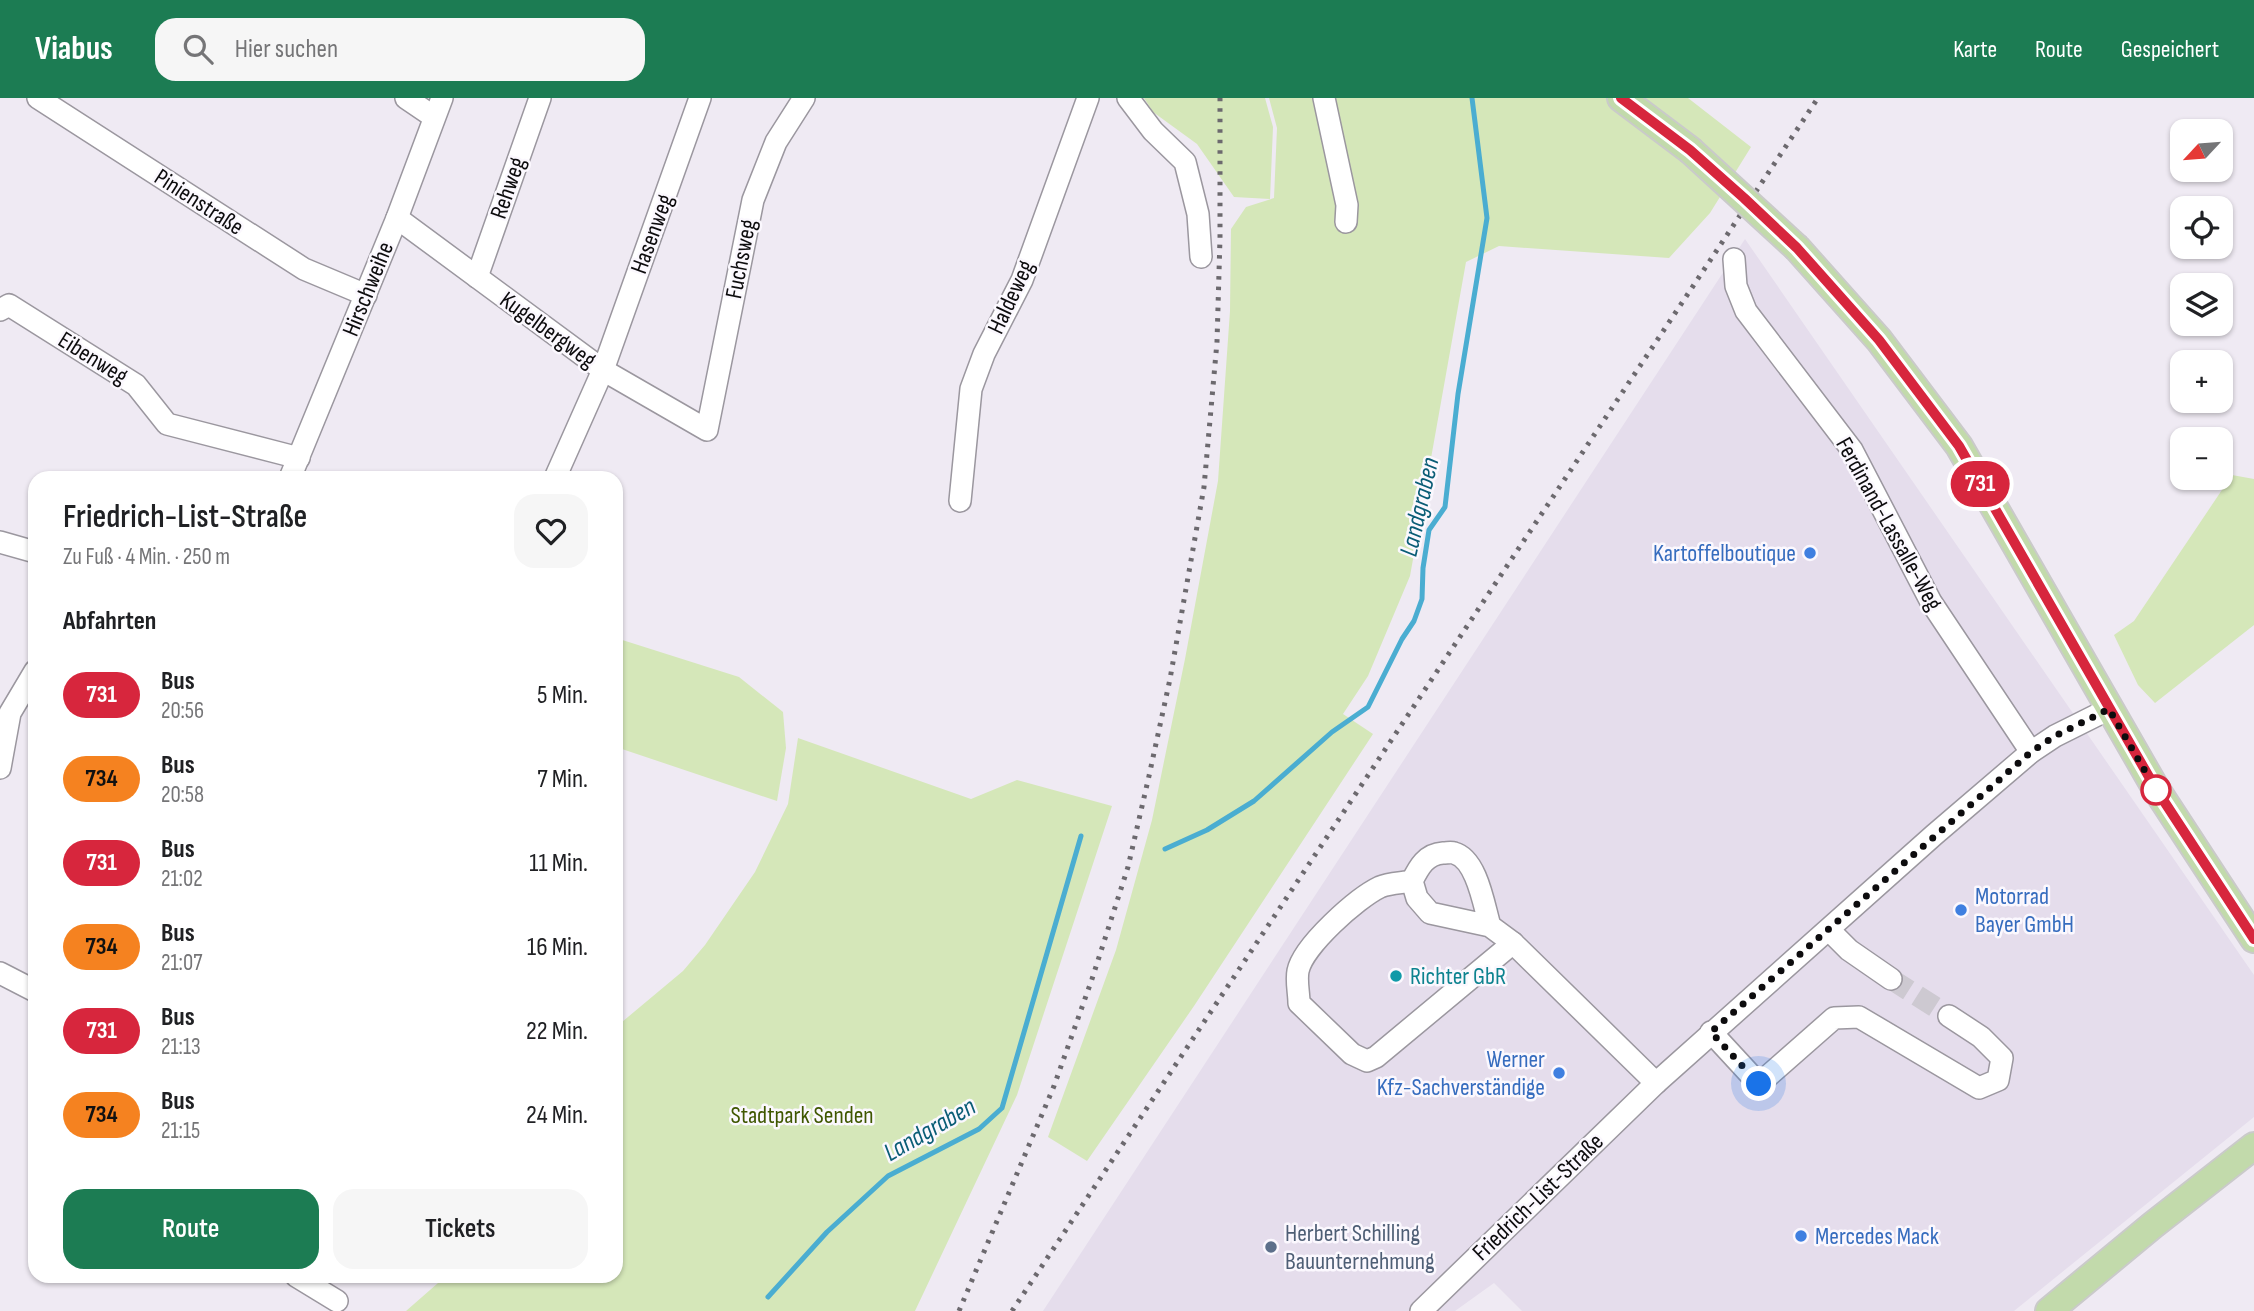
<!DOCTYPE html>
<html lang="de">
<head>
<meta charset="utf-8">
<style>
	:root { --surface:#fff; --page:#f6f6f6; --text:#202124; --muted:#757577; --accent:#1c7c53 }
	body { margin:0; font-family:"Sofia Sans Condensed",sans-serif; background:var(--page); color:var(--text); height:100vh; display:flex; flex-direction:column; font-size:26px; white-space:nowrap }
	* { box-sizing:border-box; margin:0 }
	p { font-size:23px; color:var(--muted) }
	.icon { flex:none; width:38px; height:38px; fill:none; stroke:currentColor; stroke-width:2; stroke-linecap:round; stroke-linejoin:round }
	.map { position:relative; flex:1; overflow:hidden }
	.side { position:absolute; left:28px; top:373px; width:595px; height:812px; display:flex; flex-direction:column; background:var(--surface); border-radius:21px; box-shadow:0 2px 5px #0004 }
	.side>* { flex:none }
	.badge { padding:0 14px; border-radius:23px; font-size:24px; line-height:46px }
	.needle { width:46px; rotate:244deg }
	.controls { position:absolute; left:2170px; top:21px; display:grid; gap:14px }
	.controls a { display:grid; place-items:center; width:63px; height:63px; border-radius:14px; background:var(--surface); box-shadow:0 2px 5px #0004; font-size:35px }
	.you { position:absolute; width:35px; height:35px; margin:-18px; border:5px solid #fff; border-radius:50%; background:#1a73e8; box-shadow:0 0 0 10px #1a73e833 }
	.map>.badge { position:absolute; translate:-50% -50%; box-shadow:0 0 0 4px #fff }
	h2 { padding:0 35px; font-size:26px; line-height:63px }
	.round { display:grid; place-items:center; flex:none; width:74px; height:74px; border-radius:21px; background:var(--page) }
	.headline { display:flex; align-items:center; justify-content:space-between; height:119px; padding:0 35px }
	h1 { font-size:33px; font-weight:600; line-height:52px }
	.button { display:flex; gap:14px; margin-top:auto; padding:14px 35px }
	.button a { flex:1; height:80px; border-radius:21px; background:var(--accent); color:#fff; font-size:28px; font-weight:600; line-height:80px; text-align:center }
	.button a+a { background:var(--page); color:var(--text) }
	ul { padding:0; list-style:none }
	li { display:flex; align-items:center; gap:21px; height:84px; padding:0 35px }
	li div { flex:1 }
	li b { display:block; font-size:26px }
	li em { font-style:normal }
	li .badge { min-width:77px; font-weight:700; text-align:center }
	header { display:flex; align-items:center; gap:42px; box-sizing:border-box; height:98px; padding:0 35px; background:var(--accent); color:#fff }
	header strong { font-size:33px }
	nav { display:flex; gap:38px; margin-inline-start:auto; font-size:24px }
	.search { width:490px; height:63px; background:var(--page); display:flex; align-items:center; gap:18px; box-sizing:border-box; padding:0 24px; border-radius:21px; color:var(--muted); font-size:26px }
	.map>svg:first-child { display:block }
	.built { fill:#e5ddec }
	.green { fill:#d5e7b9 }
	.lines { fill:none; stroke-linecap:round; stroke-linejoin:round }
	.stream { stroke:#4aadd1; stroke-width:5 }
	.minor-tunnel { stroke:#cdc9d1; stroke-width:21; stroke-dasharray:21 10; stroke-linecap:butt }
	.minor-casing { stroke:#9b979f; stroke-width:24 }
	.major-casing { stroke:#cacaca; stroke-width:30 }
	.minor { stroke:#fff; stroke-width:21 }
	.major { stroke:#c2daab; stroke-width:26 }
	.rail { stroke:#6c696e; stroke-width:5; stroke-dasharray:3.5 7; stroke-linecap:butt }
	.major-bridge-casing { stroke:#cacaca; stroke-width:30; stroke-linecap:butt }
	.major-bridge { stroke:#c2daab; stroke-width:26 }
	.line-casing { stroke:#fff; stroke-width:16 }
	.line { stroke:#d7263d; stroke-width:10 }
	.walk { stroke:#0d0c0e; stroke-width:7; stroke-dasharray:0 12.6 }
	.shop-dot { fill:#3f7fe0; stroke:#fbf8fe; stroke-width:2.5 }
	.stop-dot { fill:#fff; stroke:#d7263d; stroke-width:3.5 }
	.culture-dot { fill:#0f9aa8; stroke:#fbf8fe; stroke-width:2.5 }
	.service-dot { fill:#5c6f8a; stroke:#fbf8fe; stroke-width:2.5 }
	.labels { text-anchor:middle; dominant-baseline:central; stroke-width:5; stroke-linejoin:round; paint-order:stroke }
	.street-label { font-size:24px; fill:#0d0c0e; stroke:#fbf8fe }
	.shop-label { font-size:24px; fill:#366cbe; stroke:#fbf8fe; text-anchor:end }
	.culture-label { font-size:24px; fill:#0d838f; stroke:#fbf8fe; text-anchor:start }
	.park-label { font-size:24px; fill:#3f5700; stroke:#fbf8fe }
	.service-label { font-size:24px; fill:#4e5e75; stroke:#fbf8fe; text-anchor:start }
	.water-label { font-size:26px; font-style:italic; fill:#0a5d76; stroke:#fbf8fe }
</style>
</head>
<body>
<header>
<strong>Viabus</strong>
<div class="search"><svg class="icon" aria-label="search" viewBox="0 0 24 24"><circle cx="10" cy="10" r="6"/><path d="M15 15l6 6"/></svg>Hier suchen</div>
<nav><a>Karte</a><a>Route</a><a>Gespeichert</a></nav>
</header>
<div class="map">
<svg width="2254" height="1213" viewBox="0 0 2254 1213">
	<rect width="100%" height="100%" fill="#efeaf3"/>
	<polygon class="built" points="1745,141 2254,877 2254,1019 2014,1213 1522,1213 1494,1185 1455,1213 1043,1213"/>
	<g class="green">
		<polygon points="1144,0 1265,0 1273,29 1270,101 1234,99 1197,46 1153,14"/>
		<polygon points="1269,0 1688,0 1751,49 1710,115 1669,160 1499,148 1466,164 1410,478 1368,578 1343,616 1373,636 1194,908 1087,1063 1048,1039 1116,852 1152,722 1185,561 1218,383 1230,213 1231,131 1246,109 1274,100 1277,30"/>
		<polygon points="2232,377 2254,381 2254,527 2155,605 2138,587 2114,537 2134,523"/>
		<polygon points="616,540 739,579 783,614 786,650 777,703 616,649"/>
		<polygon points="798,640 971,701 1017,682 1112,708 1017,997 915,1213 406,1213 446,1178 616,1178 616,929 683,873 705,847 755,774 788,706"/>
	</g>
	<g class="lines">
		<g class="stream">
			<polyline points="1165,751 1207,732 1254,703 1332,634 1368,609 1402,541 1414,523 1422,501 1423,470 1429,432 1445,409 1458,296 1487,120 1472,0"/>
			<polyline points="768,1199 827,1134 888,1078 979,1031 1002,1010 1081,738"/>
		</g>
		<polyline class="minor-tunnel" points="1891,881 1949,918"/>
		<defs>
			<g id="minor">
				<polyline points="38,0 304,171 366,197"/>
				<polyline points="406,0 434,19"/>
				<polyline points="1128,0 1153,33 1185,64 1198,116 1201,159"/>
				<polyline points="1324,0 1347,107 1346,124"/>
				<polyline points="397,120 603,272 707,332 753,102 776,44 804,0"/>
				<polyline points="1734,161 1736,188 1746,213 1852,352 1931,504 2031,654"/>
				<polyline points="477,179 540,0"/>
				<polyline points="0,212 9,207 136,287 167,326 299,360"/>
				<polyline points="290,380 397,120 442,0"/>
				<polyline points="555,380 603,272 700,0"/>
				<polyline points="960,403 971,291 984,256 1022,182 1088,0"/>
				<polyline points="0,444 35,454"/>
				<polyline points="0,670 10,615 35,573"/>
				<path d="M 1412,783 C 1402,785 1389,785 1380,789 C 1357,800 1303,848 1298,873 C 1296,883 1299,895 1299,905 L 1352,956 L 1367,963 L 1376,959 L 1513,845"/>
				<path d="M 1490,828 C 1484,808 1477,761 1454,755 C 1451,754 1447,755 1443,755 C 1426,756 1419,769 1412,783 L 1417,800 L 1430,815 L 1490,828 L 1513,845 L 1656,985"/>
				<polyline points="1829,832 1849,852 1891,881"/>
				<polyline points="0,875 35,893"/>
				<polyline points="1711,934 1759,986 1834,920 1859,919 1979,990 1998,982 2002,960 1981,939 1949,918"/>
				<polyline points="296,1178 337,1203"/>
				<polyline points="1421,1213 1656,985 1934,737 2031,654 2055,638 2109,611"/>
			</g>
			<g id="major">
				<polyline points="1621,0 1690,52"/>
				<polyline points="1797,150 1879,242 1959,348 2156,691 2254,841"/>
				<polyline points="2049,1213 2153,1127 2254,1048"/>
			</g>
		</defs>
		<use href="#minor" class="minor-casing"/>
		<use href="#major" class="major-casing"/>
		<use href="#minor" class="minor"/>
		<use href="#major" class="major"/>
		<g class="rail">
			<polyline points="959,1213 1054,988 1092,881 1128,769 1149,678 1170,581 1204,389 1217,244 1220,140 1220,0"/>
			<polyline points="1012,1213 1818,0"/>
		</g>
		<defs>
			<polyline id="major-bridge" points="1690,52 1797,150"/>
		</defs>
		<use href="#major-bridge" class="major-bridge-casing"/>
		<use href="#major-bridge" class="major-bridge"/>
	</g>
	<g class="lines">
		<defs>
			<polyline id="line" points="1621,0 1690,52 1744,100 1797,150 1879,242 1959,348 2156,691 2254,841"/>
		</defs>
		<use href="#line" class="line-casing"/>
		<use href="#line" class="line"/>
		<polyline class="walk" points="1759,986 1711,934 2031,654 2055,638 2109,611 2156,692"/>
	</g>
	<g class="shop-dot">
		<circle cx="1810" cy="455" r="7"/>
		<circle cx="1961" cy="812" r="7"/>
		<circle cx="1559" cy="975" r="7"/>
		<circle cx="1801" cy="1138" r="7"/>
	</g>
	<circle class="stop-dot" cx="2156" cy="692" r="14"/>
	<circle class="culture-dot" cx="1396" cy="878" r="7"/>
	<circle class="service-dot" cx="1271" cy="1149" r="7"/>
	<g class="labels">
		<g class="street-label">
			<text transform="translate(508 90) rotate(-71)">Rehweg</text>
			<text transform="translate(199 104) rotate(33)">Pinienstraße</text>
			<text transform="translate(652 136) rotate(-70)">Hasenweg</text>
			<text transform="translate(741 161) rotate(-79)">Fuchsweg</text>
			<text transform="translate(368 191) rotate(-68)">Hirschweihe</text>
			<text transform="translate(1011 199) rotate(-65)">Haldeweg</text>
			<text transform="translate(548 232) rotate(36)">Kugelbergweg</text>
			<text transform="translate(93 260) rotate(32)">Eibenweg</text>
			<text transform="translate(1889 426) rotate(61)">Ferdinand-Lassalle-Weg</text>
			<text transform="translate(1538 1099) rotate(-44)">Friedrich-List-Straße</text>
		</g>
		<g class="shop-label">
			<text x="1796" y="455">Kartoffelboutique</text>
			<text x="1975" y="798" text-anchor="start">Motorrad<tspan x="1975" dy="28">Bayer GmbH</tspan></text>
			<text x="1545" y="961">Werner<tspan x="1545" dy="28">Kfz-Sachverständige</tspan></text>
			<text x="1815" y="1138" text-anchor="start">Mercedes Mack</text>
		</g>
		<g class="culture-label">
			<text x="1410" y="878">Richter GbR</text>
		</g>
		<g class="park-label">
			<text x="802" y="1017">Stadtpark Senden</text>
		</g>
		<g class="service-label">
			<text x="1285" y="1135">Herbert Schilling<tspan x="1285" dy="28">Bauunternehmung</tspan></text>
		</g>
		<g class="water-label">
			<text transform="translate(1420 409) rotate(-77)">Landgraben</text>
			<text transform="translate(930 1032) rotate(-30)">Landgraben</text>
		</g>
	</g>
</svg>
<div class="controls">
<a><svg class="needle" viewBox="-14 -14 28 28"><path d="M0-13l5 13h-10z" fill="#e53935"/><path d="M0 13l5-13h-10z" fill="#757577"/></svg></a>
<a><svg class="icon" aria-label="locate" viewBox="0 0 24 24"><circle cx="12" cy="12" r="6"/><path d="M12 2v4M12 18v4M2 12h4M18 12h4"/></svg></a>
<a><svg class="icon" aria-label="layers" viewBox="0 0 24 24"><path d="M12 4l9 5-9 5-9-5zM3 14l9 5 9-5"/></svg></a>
<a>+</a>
<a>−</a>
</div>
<div class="you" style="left:1759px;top:986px"></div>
<b class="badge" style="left:1980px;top:386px;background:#d7263d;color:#fff">731</b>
<section class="side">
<div class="headline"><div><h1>Friedrich-List-Straße</h1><p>Zu Fuß · 4 Min. · 250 m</p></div><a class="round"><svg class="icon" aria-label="heart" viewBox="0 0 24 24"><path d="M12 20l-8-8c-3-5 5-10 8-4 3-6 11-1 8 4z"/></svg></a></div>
<h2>Abfahrten</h2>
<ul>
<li><span class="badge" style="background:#d7263d;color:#fff">731</span><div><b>Bus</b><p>20:56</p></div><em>5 Min.</em></li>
<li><span class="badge" style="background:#f58220;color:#111">734</span><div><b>Bus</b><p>20:58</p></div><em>7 Min.</em></li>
<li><span class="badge" style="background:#d7263d;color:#fff">731</span><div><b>Bus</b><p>21:02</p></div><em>11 Min.</em></li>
<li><span class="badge" style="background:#f58220;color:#111">734</span><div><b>Bus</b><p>21:07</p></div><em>16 Min.</em></li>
<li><span class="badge" style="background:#d7263d;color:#fff">731</span><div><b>Bus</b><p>21:13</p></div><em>22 Min.</em></li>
<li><span class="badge" style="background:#f58220;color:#111">734</span><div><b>Bus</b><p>21:15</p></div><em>24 Min.</em></li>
</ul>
<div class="button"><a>Route</a><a>Tickets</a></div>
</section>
</div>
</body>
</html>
